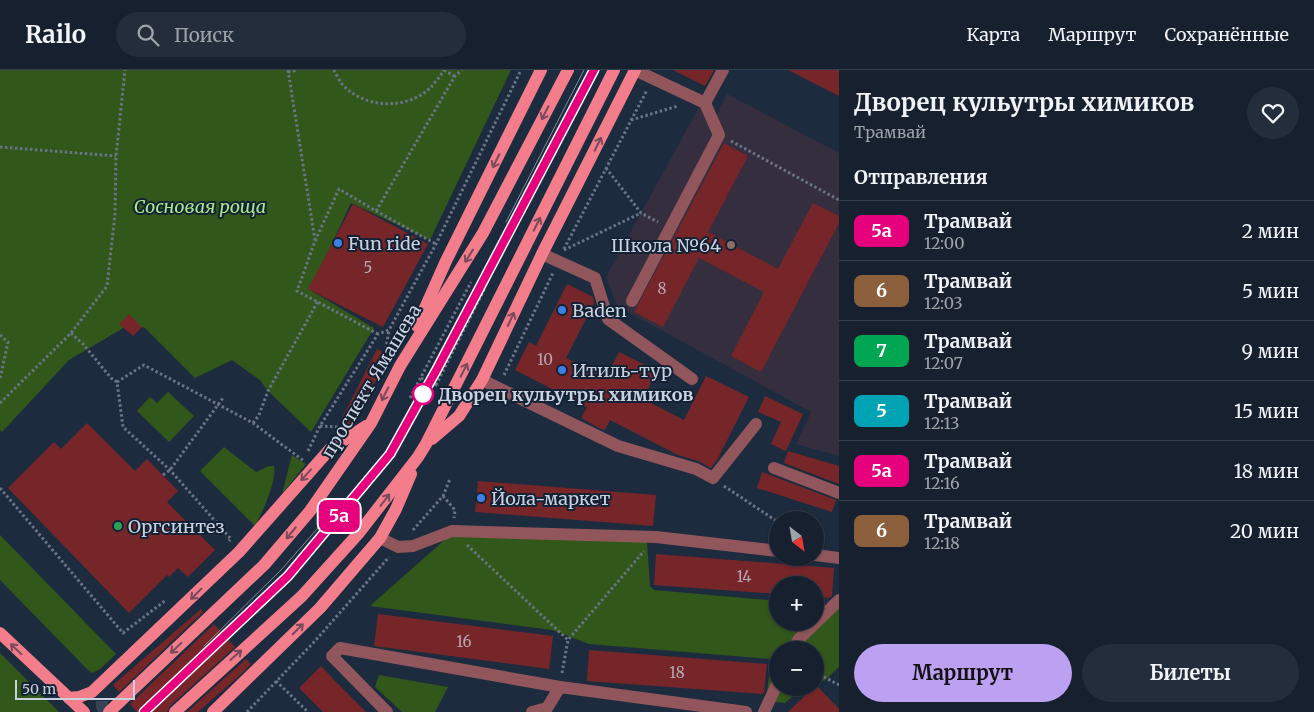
<!DOCTYPE html>
<html lang="ru">
<head>
<meta charset="utf-8">
<style>
	:root { --surface:#16202f; --page:#232d3b; --text:#f1f3f6; --muted:#9ea3aa; --line:#353e4b; --accent:#bca0f2 }
	body { margin:0; font-family:Merriweather,serif; background:var(--page); color:var(--text); height:100vh; display:flex; flex-direction:column; font-size:19px; white-space:nowrap }
	* { box-sizing:border-box; margin:0 }
	p { font-size:16px; color:var(--muted) }
	.icon { flex:none; width:28px; height:28px; fill:none; stroke:currentColor; stroke-width:2; stroke-linecap:round; stroke-linejoin:round }
	.map { position:relative; flex:1; overflow:hidden }
	.drawer { display:flex; flex-direction:column; background:var(--surface); width:475px }
	.drawer>* { flex:none }
	.badge { padding:0 10px; border-radius:8px; font-size:18px; line-height:32px }
	.needle { width:32px; rotate:149deg }
	.controls { position:absolute; left:769px; top:441px; display:grid; gap:10px }
	.controls a { display:grid; place-items:center; width:55px; height:55px; border-radius:50%; background:var(--surface); box-shadow:0 1px 4px #0004,0 0 0 1px var(--line); font-size:25px }
	.scale { position:absolute; left:15px; bottom:12px; width:120px; box-sizing:border-box; padding-left:5px; border:2px solid #c9d2df; border-top:0; font-size:14px; line-height:18px; white-space:nowrap; color:#c9d2df; -webkit-text-stroke:4px #132134; paint-order:stroke }
	.map>.badge { position:absolute; translate:-50% -50%; box-shadow:0 0 0 2px #fff }
	h2 { padding:0 15px; font-size:19px; line-height:45px }
	.round { display:grid; place-items:center; flex:none; width:52px; height:52px; border-radius:26px; background:var(--page) }
	.overview { display:flex; align-items:center; justify-content:space-between; height:85px; padding:0 15px }
	h1 { font-size:24px; font-weight:700; line-height:38px }
	.cta { display:flex; gap:10px; margin-top:auto; padding:10px 15px }
	.cta a { flex:1; height:58px; border-radius:30px; background:var(--accent); color:#111; font-size:20px; font-weight:700; line-height:58px; text-align:center }
	.cta a+a { background:var(--page); color:var(--text) }
	ul { padding:0; list-style:none }
	li { display:flex; align-items:center; gap:15px; height:60px; padding:0 15px; border-top:1px solid var(--line) }
	li div { flex:1 }
	li b { display:block; font-size:19px }
	li em { font-style:normal }
	li .badge { min-width:55px; font-weight:700; text-align:center }
	header { display:flex; align-items:center; gap:30px; box-sizing:border-box; height:70px; padding:0 25px; background:var(--surface); border-bottom:1px solid var(--line) }
	header strong { font-size:24px }
	nav { display:flex; gap:28px; margin-inline-start:auto; font-size:18px }
	.search { width:350px; height:45px; background:var(--page); display:flex; align-items:center; gap:12px; box-sizing:border-box; padding:0 18px; border-radius:28px; color:var(--muted); font-size:19px }
	main { display:flex; flex:1; min-height:0 }
	.map>svg:first-child { display:block }
	.education { fill:#352e3f }
	.green { fill:#32571a }
	.building { fill:#762628 }
	.lines { fill:none; stroke-linecap:round; stroke-linejoin:round }
	.minor-tunnel { stroke:#374457; stroke-width:12; stroke-dasharray:12 6; stroke-linecap:butt }
	.path { stroke:#697485; stroke-width:3; stroke-dasharray:2.5 2.5; stroke-linecap:butt }
	.minor { stroke:#90565b; stroke-width:12 }
	.major { stroke:#f47d8b; stroke-width:12 }
	.tram { stroke:#808b9b; stroke-width:1 }
	.oneway { stroke:#784a5b }
	.line-casing { stroke:#fff; stroke-width:11 }
	.line { stroke:#e6007e; stroke-width:8 }
	.shop-dot { fill:#3f7fe0; stroke:#132134; stroke-width:2 }
	.education-dot { fill:#8d6e63; stroke:#132134; stroke-width:2 }
	.stop-dot { fill:#fff; stroke:#e6007e; stroke-width:2.5 }
	.leisure-dot { fill:#2e9e5b; stroke:#132134; stroke-width:2 }
	.labels { text-anchor:middle; dominant-baseline:central; stroke-width:4; stroke-linejoin:round; paint-order:stroke }
	.number-label { font-size:15px; fill:#b4a7b1 }
	.park-label { font-size:18px; font-style:italic; fill:#aae988; stroke:#132134 }
	.poi-label { font-size:18px; fill:#c9d2df; stroke:#132134; text-anchor:start }
	.street-label { font-size:18px; fill:#c9d2df; stroke:#132134 }
	.stop-label { font-size:18px; font-weight:bold; fill:#c9d2df; stroke:#132134; text-anchor:start }
</style>
</head>
<body>
<header>
<strong>Railo</strong>
<div class="search"><svg class="icon" aria-label="search" viewBox="0 0 24 24"><circle cx="10" cy="10" r="6"/><path d="M15 15l6 6"/></svg>Поиск</div>
<nav><a>Карта</a><a>Маршрут</a><a>Сохранённые</a></nav>
</header>
<main>
<div class="map">
<svg width="839" height="642" viewBox="0 0 839 642">
	<rect width="100%" height="100%" fill="#1d2b3f"/>
	<polygon class="education" points="727,24 839,83 839,386 796,374 811,342 617,236 606,207 699,37 716,46"/>
	<g class="green">
		<polygon points="0,0 511,0 430,170 351,133 310,220 374,258 311,362 268,321 260,310 232,290 195,308 145,258 130,254 69,290 2,362 0,360"/>
		<polygon points="168,322 194,346 169,372 137,341 150,327 157,333"/>
		<path d="M 224,377 L 256,402 L 269,396 L 274,396 C 277,411 262,443 255,456 L 200,401 Z"/>
		<polygon points="292,385 306,394 282,424"/>
		<polygon points="0,465 116,584 100,599 92,603 87,599 0,510"/>
		<polygon points="450,465 647,471 650,516 654,520 777,531 778,552 815,552 815,534 828,536 839,526 839,597 824,611 815,608 815,580 778,580 778,618 802,618 785,633 766,631 771,589 589,574 552,560 370,536"/>
		<polygon points="0,583 59,642 0,642"/>
		<polygon points="379,605 448,617 435,642 402,642 375,617"/>
	</g>
	<g class="building">
		<polygon points="673,0 714,0 705,16"/>
		<polygon points="788,0 839,0 839,26"/>
		<polygon points="724,73 748,86 708,162 778,199 813,133 839,146 839,153 761,302 731,286 764,222 699,188 663,257 634,242"/>
		<polygon points="353,134 428,174 383,257 308,219"/>
		<polygon points="567,214 593,227 594,233 566,288 606,308 619,282 657,301 643,329 684,350 706,306 749,327 717,390 711,398 698,391 678,385 610,350 605,360 599,358 581,348 587,337 515,300 529,272 536,276"/>
		<polygon points="129,244 142,257 133,266 119,254"/>
		<polygon points="377,279 389,285 353,355 350,357 340,352"/>
		<polygon points="765,326 803,344 786,381 771,374 781,352 758,342"/>
		<polygon points="87,353 135,401 147,389 178,421 167,432 215,480 188,507 178,498 169,507 167,505 129,543 8,418 54,372 61,379"/>
		<polygon points="788,381 839,396 839,414 784,393"/>
		<polygon points="762,402 836,430 832,442 757,418"/>
		<polygon points="478,411 656,425 653,456 475,442"/>
		<polygon points="656,484 834,498 832,526 829,528 815,527 815,515 778,515 778,524 654,515"/>
		<polygon points="201,539 203,542 119,622 113,615"/>
		<polygon points="378,544 553,566 549,599 374,576"/>
		<polygon points="214,554 235,577 170,636 167,642 137,642 130,634"/>
		<polygon points="589,580 767,594 764,622 763,624 587,611"/>
		<polygon points="246,589 251,594 239,606 198,642 187,642"/>
		<polygon points="321,596 337,613 366,642 323,642 299,618"/>
		<polygon points="816,615 839,639 839,642 788,642 813,618 815,618"/>
	</g>
	<g class="lines">
		<polyline class="minor-tunnel" points="102,631 102,637 107,642"/>
		<g class="path">
			<polyline points="288,0 315,170"/>
			<path d="M 334,0 C 336,4 339,10 342,14 C 363,38 406,41 430,18 C 435,13 440,6 444,0"/>
			<polyline points="444,0 454,6"/>
			<polyline points="288,2 298,0"/>
			<polyline points="631,50 678,36"/>
			<polyline points="731,71 839,130"/>
			<polyline points="0,77 116,86"/>
			<polyline points="606,98 641,143 658,152"/>
			<polyline points="376,141 455,6 462,0"/>
			<polyline points="564,179 647,20"/>
			<polyline points="564,180 641,143"/>
			<polyline points="71,263 83,274 111,308 117,312 123,357 170,400 231,469 229,471"/>
			<polyline points="378,264 297,221 315,171 339,119 376,141 436,174"/>
			<polyline points="0,265 8,272 0,309"/>
			<polyline points="385,284 389,260"/>
			<polyline points="504,305 553,203"/>
			<polyline points="421,308 436,315 434,317"/>
			<polyline points="117,312 144,295 253,353 304,391"/>
			<polyline points="436,315 485,218"/>
			<polyline points="410,328 471,212"/>
			<polyline points="0,333 71,263 107,216 115,144 116,86 125,0"/>
			<polyline points="253,353 259,345 268,321 318,231"/>
			<polyline points="320,356 339,357"/>
			<polyline points="308,381 320,356 378,264 389,260 436,174 521,0"/>
			<polyline points="163,405 170,400 223,328"/>
			<polyline points="724,416 778,452"/>
			<polyline points="0,418 123,563 166,530"/>
			<polyline points="443,426 455,440 454,448"/>
			<polyline points="413,460 443,426 450,409"/>
			<polyline points="467,475 568,570"/>
			<polyline points="815,602 839,615"/>
			<polyline points="562,603 568,570 644,481"/>
			<polyline points="276,611 308,642"/>
			<polyline points="247,642 315,571 389,487"/>
		</g>
		<g class="minor">
			<polyline points="635,0 705,33 723,0"/>
			<polyline points="542,184 595,208 608,249 692,309"/>
			<polyline points="632,231 719,65 705,33"/>
			<polyline points="482,310 618,376 696,399 713,408 756,354"/>
			<polyline points="774,398 839,423"/>
			<polyline points="380,468 398,477 413,476 452,461 656,467 778,481"/>
			<polyline points="815,485 839,488"/>
			<polyline points="792,580 799,569 839,530"/>
			<polyline points="387,642 332,586 340,578 560,617 746,642"/>
			<polyline points="532,642 547,638 560,617"/>
			<polyline points="764,642 778,612"/>
		</g>
		<g class="major">
			<polyline points="417,256 446,191 541,0"/>
			<polyline points="432,369 459,346 482,310 542,184 635,0"/>
			<polyline points="0,563 84,642"/>
			<polyline points="69,628 79,627 92,622 239,482 330,379 366,356"/>
			<polyline points="109,642 264,495 310,441 371,353 400,296 483,163 568,0"/>
			<polyline points="175,642 302,526 358,464 418,387 426,374 614,0"/>
			<polyline points="213,642 320,538 380,468 396,439 411,404"/>
		</g>
		<g class="tram">
			<polyline points="506,152 584,0"/>
			<polyline points="204,576 281,500 340,433"/>
			<polyline points="144,642 288,506 390,384 437,299 594,0"/>
		</g>
	</g>
	<defs><path id="oneway-shaft" d="M-6 0H5M1.5-3L5.5 0L1.5 3" fill="none" stroke-width="1.6" stroke-linecap="round" stroke-linejoin="round" transform="scale(1.25)"/></defs>
	<g class="oneway">
		<use href="#oneway-shaft" transform="translate(545 43) rotate(117)"/>
		<use href="#oneway-shaft" transform="translate(598 74) rotate(-63)"/>
		<use href="#oneway-shaft" transform="translate(496 91) rotate(117)"/>
		<use href="#oneway-shaft" transform="translate(537 154) rotate(-63)"/>
		<use href="#oneway-shaft" transform="translate(469 186) rotate(122)"/>
		<use href="#oneway-shaft" transform="translate(511 249) rotate(-65)"/>
		<use href="#oneway-shaft" transform="translate(464 300) rotate(-63)"/>
		<use href="#oneway-shaft" transform="translate(385 324) rotate(117)"/>
		<use href="#oneway-shaft" transform="translate(306 405) rotate(132)"/>
		<use href="#oneway-shaft" transform="translate(385 430) rotate(-52)"/>
		<use href="#oneway-shaft" transform="translate(291 463) rotate(130)"/>
		<use href="#oneway-shaft" transform="translate(196 524) rotate(135)"/>
		<use href="#oneway-shaft" transform="translate(298 559) rotate(-45)"/>
		<use href="#oneway-shaft" transform="translate(176 578) rotate(137)"/>
		<use href="#oneway-shaft" transform="translate(16 579) rotate(-136)"/>
		<use href="#oneway-shaft" transform="translate(236 585) rotate(-42)"/>
	</g>
	<g class="lines">
		<defs>
			<polyline id="line" points="144,642 288,506 390,384 437,299 594,0"/>
		</defs>
		<use href="#line" class="line-casing"/>
		<use href="#line" class="line"/>
	</g>
	<g class="shop-dot">
		<circle cx="338" cy="173" r="5"/>
		<circle cx="562" cy="240" r="5"/>
		<circle cx="562" cy="300" r="5"/>
		<circle cx="481" cy="428" r="5"/>
	</g>
	<circle class="education-dot" cx="731" cy="175" r="5"/>
	<circle class="stop-dot" cx="423" cy="324" r="10"/>
	<circle class="leisure-dot" cx="118" cy="456" r="5"/>
	<g class="labels">
		<g class="number-label">
			<text x="368" y="197">5</text>
			<text x="662" y="218">8</text>
			<text x="545" y="289">10</text>
			<text x="744" y="506">14</text>
			<text x="464" y="571">16</text>
			<text x="677" y="602">18</text>
		</g>
		<g class="park-label">
			<text x="200" y="136">Сосновая роща</text>
		</g>
		<g class="poi-label">
			<text x="348" y="173">Fun ride</text>
			<text x="721" y="175" text-anchor="end">Школа №64</text>
			<text x="572" y="240">Baden</text>
			<text x="572" y="300">Итиль-тур</text>
			<text x="491" y="428">Йола-маркет</text>
			<text x="128" y="456">Оргсинтез</text>
		</g>
		<g class="street-label">
			<text transform="translate(371 311) rotate(-59)">проспект Ямашева</text>
		</g>
		<g class="stop-label">
			<text x="438" y="324">Дворец кульутры химиков</text>
		</g>
	</g>
</svg>
<div class="controls">
<a><svg class="needle" viewBox="-14 -14 28 28"><path d="M0-13l5 13h-10z" fill="#e53935"/><path d="M0 13l5-13h-10z" fill="#9ea3aa"/></svg></a>
<a>+</a>
<a>−</a>
</div>
<div class="scale">50 m</div>
<b class="badge" style="left:339px;top:446px;background:#e6007e;color:#fff">5а</b>
</div>
<section class="drawer">
<div class="overview"><div><h1>Дворец кульутры химиков</h1><p>Трамвай</p></div><a class="round"><svg class="icon" aria-label="heart" viewBox="0 0 24 24"><path d="M12 20l-8-8c-3-5 5-10 8-4 3-6 11-1 8 4z"/></svg></a></div>
<h2>Отправления</h2>
<ul>
<li><span class="badge" style="background:#e6007e;color:#fff">5а</span><div><b>Трамвай</b><p>12:00</p></div><em>2 мин</em></li>
<li><span class="badge" style="background:#8b5e3c;color:#fff">6</span><div><b>Трамвай</b><p>12:03</p></div><em>5 мин</em></li>
<li><span class="badge" style="background:#00a651;color:#fff">7</span><div><b>Трамвай</b><p>12:07</p></div><em>9 мин</em></li>
<li><span class="badge" style="background:#00a3b4;color:#fff">5</span><div><b>Трамвай</b><p>12:13</p></div><em>15 мин</em></li>
<li><span class="badge" style="background:#e6007e;color:#fff">5а</span><div><b>Трамвай</b><p>12:16</p></div><em>18 мин</em></li>
<li><span class="badge" style="background:#8b5e3c;color:#fff">6</span><div><b>Трамвай</b><p>12:18</p></div><em>20 мин</em></li>
</ul>
<div class="cta"><a>Маршрут</a><a>Билеты</a></div>
</section>
</main>
</body>
</html>
